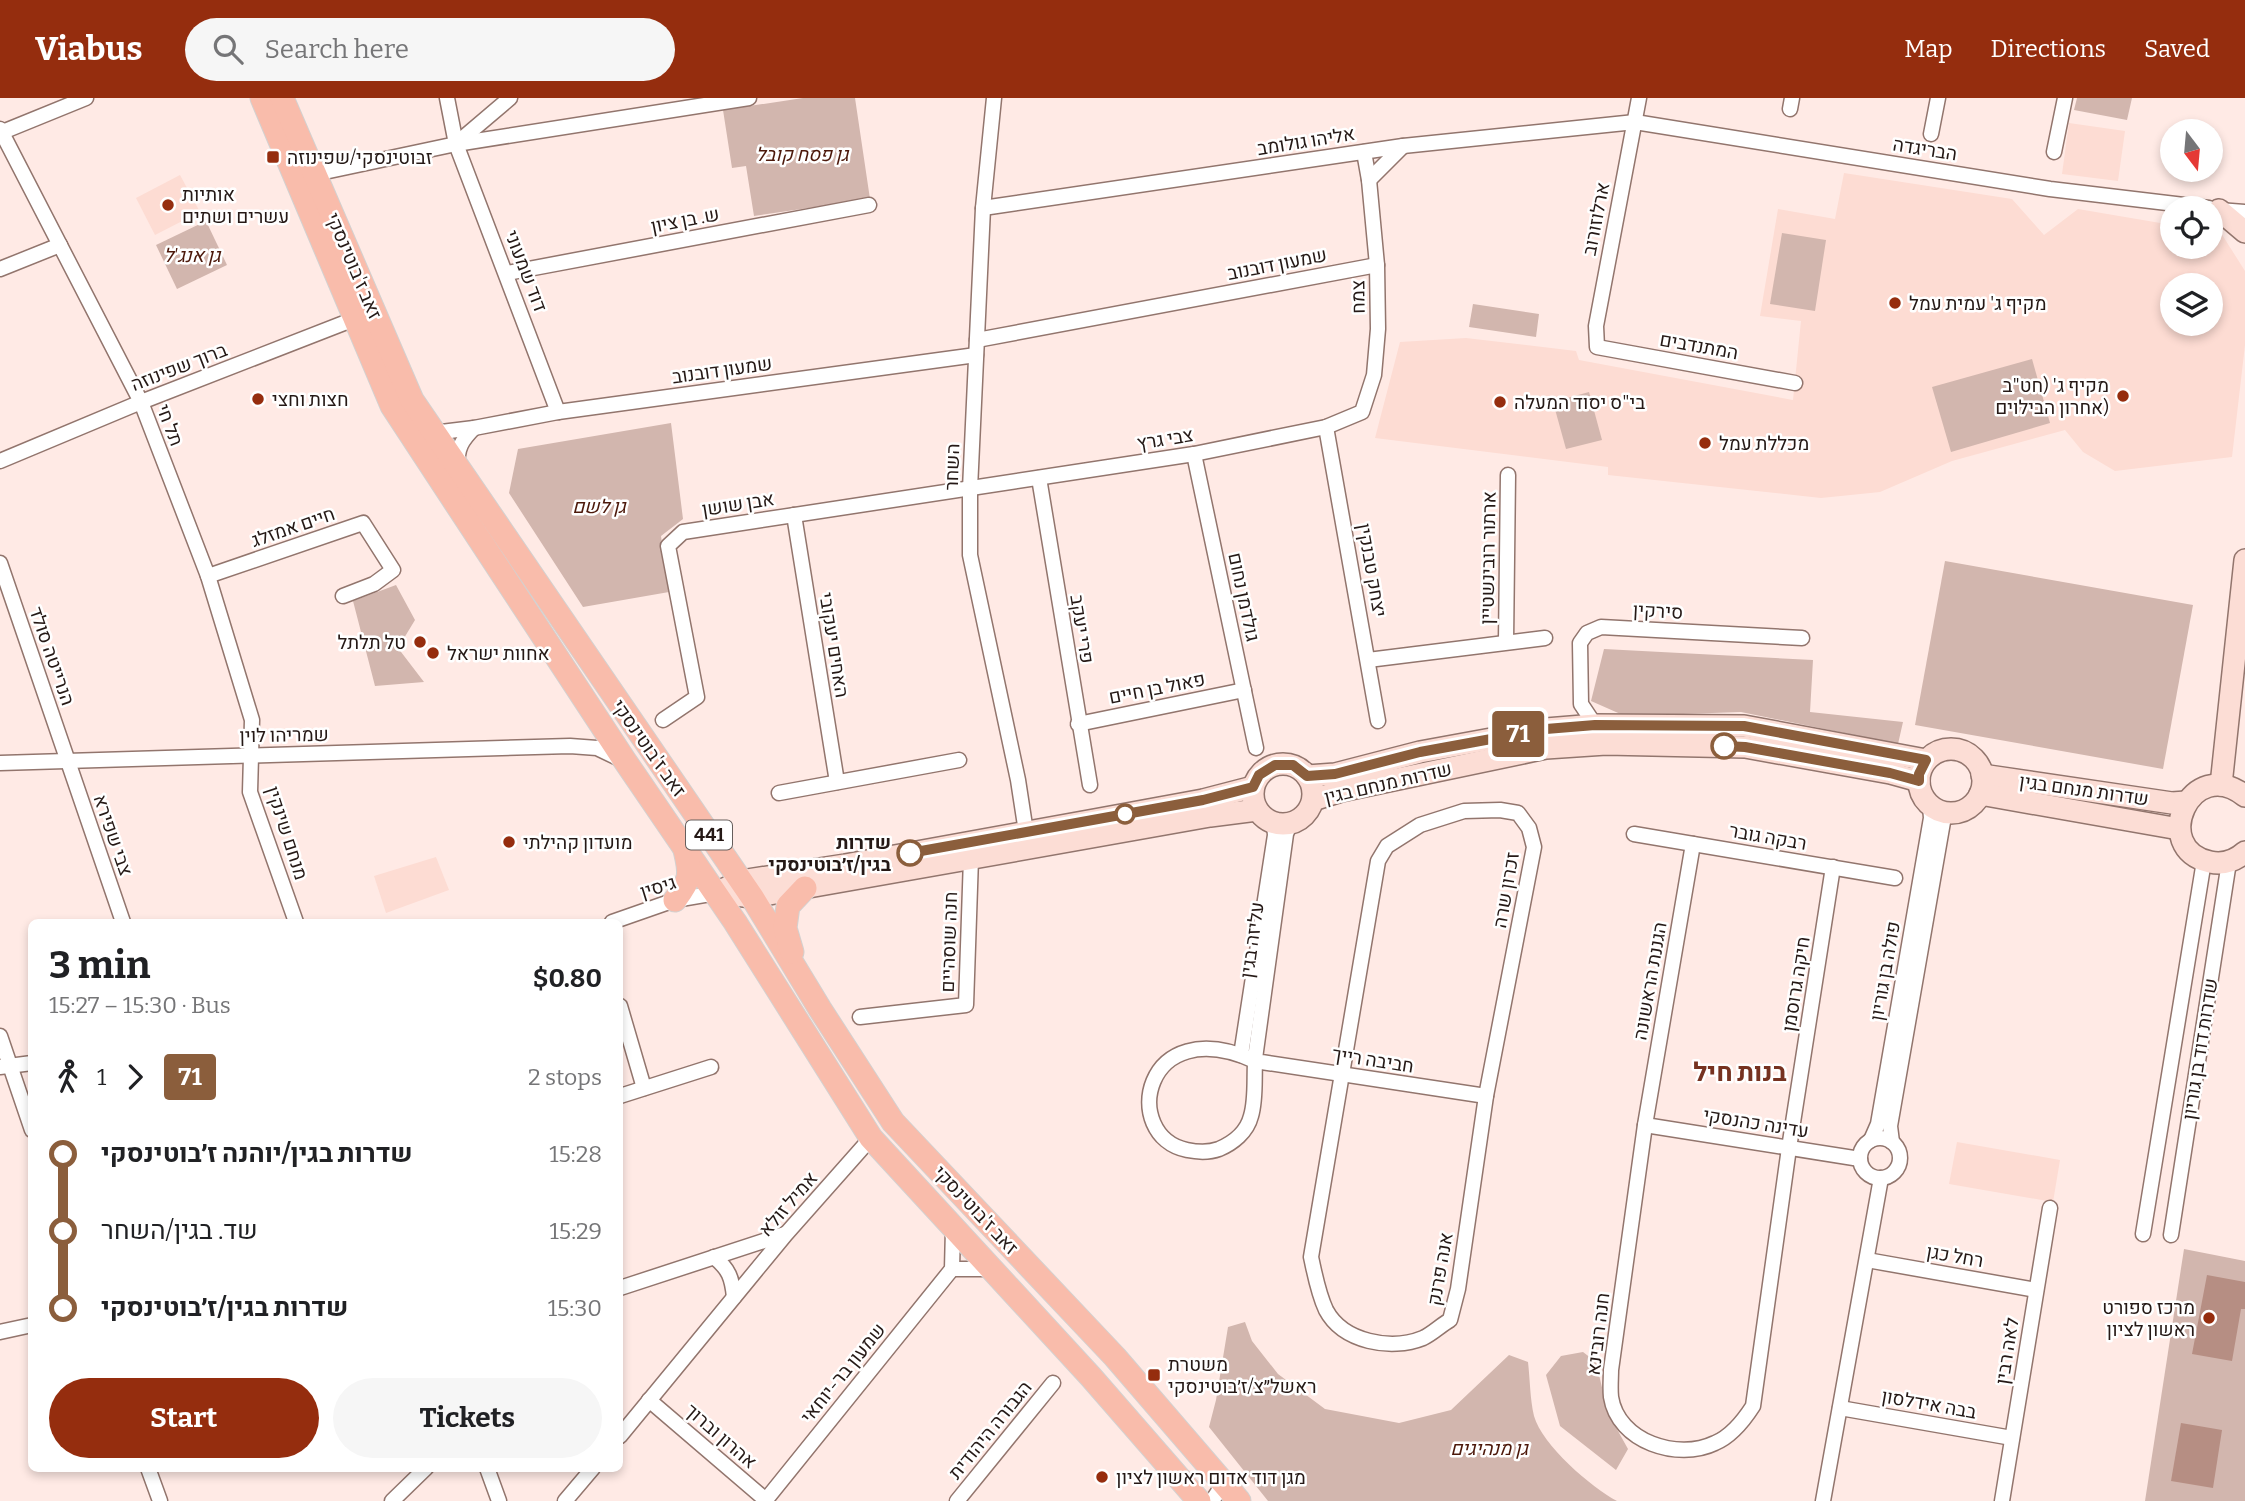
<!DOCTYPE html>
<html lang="en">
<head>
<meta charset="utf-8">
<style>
	:root { --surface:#fff; --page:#f6f6f6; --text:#202124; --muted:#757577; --accent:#952d0e }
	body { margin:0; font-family:Bitter,Heebo,serif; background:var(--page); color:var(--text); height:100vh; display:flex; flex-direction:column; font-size:26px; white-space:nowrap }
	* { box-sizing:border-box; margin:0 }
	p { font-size:23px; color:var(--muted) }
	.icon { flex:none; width:38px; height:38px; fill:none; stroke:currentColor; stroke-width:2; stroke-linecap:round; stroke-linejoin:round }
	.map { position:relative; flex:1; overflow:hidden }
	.drawer { position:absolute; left:28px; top:821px; width:595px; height:553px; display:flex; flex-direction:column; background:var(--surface); border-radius:10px; box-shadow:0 4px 10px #0003 }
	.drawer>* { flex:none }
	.badge { padding:0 14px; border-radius:5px; font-size:24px; line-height:46px }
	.needle { width:46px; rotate:164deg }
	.fabs { position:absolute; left:2160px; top:21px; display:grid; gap:14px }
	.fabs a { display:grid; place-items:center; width:63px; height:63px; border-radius:50%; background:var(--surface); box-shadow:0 4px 10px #0003; font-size:35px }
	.map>.badge { position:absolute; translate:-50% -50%; box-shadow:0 0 0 4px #fff }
	.legs { display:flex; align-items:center; gap:10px; height:77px; padding:0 21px; font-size:23px }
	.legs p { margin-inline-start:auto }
	.head { display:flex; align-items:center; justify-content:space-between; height:119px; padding:0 21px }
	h1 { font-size:38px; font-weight:700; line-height:52px }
	.button { display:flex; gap:14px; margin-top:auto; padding:14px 21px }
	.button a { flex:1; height:80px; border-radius:42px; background:var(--accent); color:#fff; font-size:28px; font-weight:700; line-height:80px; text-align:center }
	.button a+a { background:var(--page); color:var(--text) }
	ul { padding:0 21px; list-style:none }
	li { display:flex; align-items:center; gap:24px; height:77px; font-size:26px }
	li i { display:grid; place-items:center; width:10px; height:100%; margin:0 9px; background:currentColor }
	li i::after { content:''; width:18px; height:18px; margin:-9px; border:5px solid; border-radius:50%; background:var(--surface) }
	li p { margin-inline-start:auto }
	li:first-child i { background:linear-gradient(#0000 50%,currentColor 0) }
	li:last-child i { background:linear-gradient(currentColor 50%,#0000 0) }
	header { display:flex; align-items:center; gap:42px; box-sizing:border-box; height:98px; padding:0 35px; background:var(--accent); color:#fff }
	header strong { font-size:33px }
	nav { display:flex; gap:38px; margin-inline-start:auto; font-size:24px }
	.search { width:490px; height:63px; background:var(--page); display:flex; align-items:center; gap:18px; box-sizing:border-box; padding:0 24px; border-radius:38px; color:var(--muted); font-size:26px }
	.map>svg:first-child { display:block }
	.built { fill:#fddcd3; fill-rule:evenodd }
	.green { fill:#d2b6ae }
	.water { fill:#b68e83 }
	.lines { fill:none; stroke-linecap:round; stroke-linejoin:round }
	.street-casing { stroke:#92756d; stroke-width:17 }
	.secondary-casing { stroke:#92756d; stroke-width:24 }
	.primary-casing { stroke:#d3d1d0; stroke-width:25 }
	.street { stroke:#fff; stroke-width:14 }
	.secondary { stroke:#fcddd5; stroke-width:21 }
	.primary { stroke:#f9bcab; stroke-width:23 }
	.line-1-casing { stroke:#fff; stroke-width:16 }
	.line-1 { stroke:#8b5e3c; stroke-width:10 }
	.poi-dot { fill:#952d0e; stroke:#fff; stroke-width:2.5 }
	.stop-1-dot { fill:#fff; stroke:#8b5e3c; stroke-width:3.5 }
	.labels { text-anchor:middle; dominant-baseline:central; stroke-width:5; stroke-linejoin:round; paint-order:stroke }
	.shield { fill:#fff; stroke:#665e5c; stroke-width:2 }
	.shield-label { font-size:18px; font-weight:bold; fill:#251916 }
	.street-label { font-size:19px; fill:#251916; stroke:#fff }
	.park-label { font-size:19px; font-style:italic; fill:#4c180a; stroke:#fff }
	.poi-label { font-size:19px; fill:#251916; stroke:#fff; text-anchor:start }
	.stop-label { font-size:19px; font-weight:bold; fill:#251916; stroke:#fff; text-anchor:end }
	.district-label { font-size:26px; font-weight:bold; fill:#763220; stroke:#fff }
</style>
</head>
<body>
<header>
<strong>Viabus</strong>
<div class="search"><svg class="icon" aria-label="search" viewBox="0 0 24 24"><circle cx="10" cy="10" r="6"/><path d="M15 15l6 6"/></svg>Search here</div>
<nav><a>Map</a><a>Directions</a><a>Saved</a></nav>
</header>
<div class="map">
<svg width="2245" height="1403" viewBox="0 0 2245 1403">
	<rect width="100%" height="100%" fill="#ffeae5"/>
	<g class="built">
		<polygon points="2069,25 2125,33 2118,83 2062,76"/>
		<path d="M 1844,75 L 2012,101 L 2044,137 L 2078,111 L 2172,127 L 2172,149 L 2210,149 L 2210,134 L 2221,135 L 2245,173 L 2245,247 L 2232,359 L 2115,373 L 2083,354 L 2065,332 L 1952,363 L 1880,394 L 1821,400 L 1608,377 L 1608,369 L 1375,340 L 1400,244 L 1466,240 L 1576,253 L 1579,262 L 1793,302 L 1801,223 L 1760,218 L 1778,111 L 1835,121 ZM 2172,187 L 2210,187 L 2210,226 L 2172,226 Z"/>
		<polygon points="180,77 200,114 155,137 136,100"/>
		<polygon points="436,759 449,792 386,815 374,778"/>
		<polygon points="1957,1044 2060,1062 2053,1104 1949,1086"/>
	</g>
	<g class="green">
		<polygon points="803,0 855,0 870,101 754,118 746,68 732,70 723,12"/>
		<polygon points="2077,0 2132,0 2127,22 2074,12"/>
		<polygon points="206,123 227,167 177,191 156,147"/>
		<polygon points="1782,135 1826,142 1815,213 1770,206"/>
		<polygon points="1473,206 1539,216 1536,239 1469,229"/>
		<polygon points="2032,261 2050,325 1951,354 1932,289"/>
		<polygon points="1589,294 1602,342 1566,351 1553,304"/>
		<polygon points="671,325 683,421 661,438 669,494 583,509 509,395 518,351"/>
		<polygon points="1945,463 2193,507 2163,671 1915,627"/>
		<polygon points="396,487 415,522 398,550 424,584 375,588 353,503"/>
		<polygon points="1604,551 1813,562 1810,614 1903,624 1898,646 1741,614 1625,618 1591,603"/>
		<polygon points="2184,1151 2245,1163 2245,1403 2145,1403"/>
		<path d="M 1245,1224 L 1252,1243 L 1278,1276 L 1325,1311 L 1399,1325 L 1451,1312 L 1509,1257 L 1528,1264 C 1530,1281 1530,1301 1534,1318 C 1542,1347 1592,1390 1617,1403 L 1268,1403 L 1209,1329 L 1216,1302 L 1228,1229 Z"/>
		<polygon points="1583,1254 1596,1264 1608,1315 1628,1351 1616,1372 1560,1328 1546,1277 1561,1258"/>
	</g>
	<g class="water">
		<polygon points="2207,1177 2245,1184 2245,1211 2241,1211 2232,1263 2192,1256"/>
		<polygon points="2181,1325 2222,1332 2213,1390 2171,1383"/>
	</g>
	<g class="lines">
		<defs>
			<g id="street">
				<polyline points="447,0 456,46 558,314"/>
				<polyline points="994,0 983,110 970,391 970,457 1018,682 1026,734"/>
				<polyline points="1639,0 1596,228 1597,249 1795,285"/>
				<polyline points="1790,11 1792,0"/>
				<polyline points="0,31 141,304 208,478 252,622 250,694 296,824"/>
				<polyline points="0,35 86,0"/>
				<polyline points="1931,36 1938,0"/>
				<polyline points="457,45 510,0"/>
				<polyline points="2054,54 2065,0"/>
				<polyline points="315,76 456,46 749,0"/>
				<polyline points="1369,82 1403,48"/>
				<polyline points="983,110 1403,48 1635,24 2050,91 2209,110"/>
				<polyline points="2219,112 2245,114"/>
				<polyline points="0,171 60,147"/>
				<polyline points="507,175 869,107"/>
				<polyline points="977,242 1377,167"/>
				<polyline points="1326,329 1378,623"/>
				<polyline points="433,335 474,330 558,314 976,257"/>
				<polyline points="1194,356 1256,650"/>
				<polyline points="0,363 141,304 362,218"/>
				<path d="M 458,369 C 456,351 462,342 474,330"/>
				<polyline points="1039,380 1090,687"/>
				<polyline points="794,417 837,684"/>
				<polyline points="0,465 123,824"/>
				<polyline points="208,478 363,425 393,472 374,486 343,498"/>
				<polyline points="1506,544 1508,377"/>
				<polyline points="1368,562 1545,540"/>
				<polyline points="663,622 697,599 668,448 683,434 1194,356 1326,329 1362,314 1374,277 1378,231 1377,167 1369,82 1364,54"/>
				<polyline points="1078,626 1244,592"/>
				<polyline points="1595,627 1581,606 1580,545 1587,535 1601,529 1802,540"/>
				<polyline points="0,665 570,648 597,650 622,662"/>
				<polyline points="779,695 959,662"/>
				<path d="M 1500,712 L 1518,715 L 1529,730 L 1534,749 L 1486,998 L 1458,1191 L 1450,1222 C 1441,1227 1432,1236 1423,1240 C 1391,1253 1343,1244 1326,1212 C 1318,1195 1315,1177 1311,1159 L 1378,763 L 1387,748 L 1420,727 L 1464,713 Z"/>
				<path d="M 1290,726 L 1286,736 L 1256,953 C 1253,974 1257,998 1251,1018 C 1247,1034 1233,1045 1219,1051 C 1208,1055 1197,1054 1187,1052 C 1120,1038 1142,912 1255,963 L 1486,998"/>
				<polyline points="1634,736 1895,780"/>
				<path d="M 1693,746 L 1645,1027 L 1611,1272 C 1611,1280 1610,1290 1611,1299 C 1618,1344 1678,1363 1715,1345 C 1732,1338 1744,1322 1753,1308 L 1789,1050 L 1833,769"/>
				<polyline points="612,824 675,802 716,795"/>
				<polyline points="620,908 644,990"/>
				<polyline points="860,919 966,907 971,760"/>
				<polyline points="0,938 32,1032"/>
				<polyline points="1241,957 1275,737 1274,726"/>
				<polyline points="0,969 32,965"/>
				<polyline points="620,998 711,969"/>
				<polyline points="1645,1027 1860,1061"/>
				<circle cx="1880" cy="1060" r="20"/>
				<polyline points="1871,1042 1878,1026 1931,720 1930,708"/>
				<polyline points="1892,1044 1890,1028 1943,724 1947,715"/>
				<polyline points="2143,1136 2204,763"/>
				<polyline points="2171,1137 2229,764"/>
				<path d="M 714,1159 C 729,1171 732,1180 734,1199"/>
				<polyline points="1867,1162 2036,1192"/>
				<polyline points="952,1171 990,1171"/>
				<polyline points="620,1190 785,1136"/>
				<polyline points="0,1234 32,1227"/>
				<polyline points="649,1302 767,1403"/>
				<polyline points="1840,1310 2012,1340"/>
				<polyline points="620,1338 786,1136 871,1040"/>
				<polyline points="148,1370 160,1403"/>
				<polyline points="487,1370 499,1403"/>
				<polyline points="392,1403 426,1370"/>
				<polyline points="565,1403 593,1370"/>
				<polyline points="765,1403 952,1171 953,1131"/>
				<polyline points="957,1403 1053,1285"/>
				<polyline points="1212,1403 1224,1385"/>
				<polyline points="1823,1403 1881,1080"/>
				<polyline points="2002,1403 2050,1110"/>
			</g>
			<g id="secondary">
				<polyline points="2219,112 2245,134"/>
				<circle cx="1951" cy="683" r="32"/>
				<circle cx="1283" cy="696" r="30"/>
				<polyline points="1982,677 2172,705 2186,704"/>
				<polyline points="1307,678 1335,676 1420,654 1546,631 1595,627 1744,628 1926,662"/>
				<polyline points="2221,687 2245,462"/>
				<polyline points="1980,696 2179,731"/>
				<path d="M 2245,698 C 2191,655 2149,751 2210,764 C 2224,767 2235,763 2245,754"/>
				<polyline points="1313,702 1341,693 1546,650 1606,646 1745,649 1890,675 1919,683"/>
				<polyline points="716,795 741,783 845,767 1094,722 1203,702 1253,689"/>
				<polyline points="736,797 752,799 786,793 1210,718 1257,712"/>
			</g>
			<g id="primary">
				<polyline points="262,0 392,308 625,663 735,824 871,1040 1091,1279 1199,1403"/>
				<polyline points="282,0 412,302 752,799 820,911 893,1024 1115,1259 1239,1403"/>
				<path d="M 675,802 C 691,781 691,777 685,752"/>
				<polyline points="792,854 785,830 788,808 805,790"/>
			</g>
		</defs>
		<use href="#street" class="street-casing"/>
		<use href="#secondary" class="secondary-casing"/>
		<use href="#primary" class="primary-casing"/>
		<use href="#street" class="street"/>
		<use href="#secondary" class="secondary"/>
		<use href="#primary" class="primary"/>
	</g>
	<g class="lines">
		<defs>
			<polyline id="line-1" points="910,755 1203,702 1253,689 1259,677 1275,667 1293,667 1307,678 1335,676 1420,654 1546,631 1595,627 1744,628 1926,662 1919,676 1919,683 1890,675 1745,649 1724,648"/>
		</defs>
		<use href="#line-1" class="line-1-casing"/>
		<use href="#line-1" class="line-1"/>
	</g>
	<g class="poi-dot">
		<rect x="266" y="52" width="14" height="14" rx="3.5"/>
		<circle cx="168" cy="107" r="7"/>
		<circle cx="1895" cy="205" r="7"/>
		<circle cx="2123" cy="298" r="7"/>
		<circle cx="258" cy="301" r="7"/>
		<circle cx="1500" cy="304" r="7"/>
		<circle cx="1705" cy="345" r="7"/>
		<circle cx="420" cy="544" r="7"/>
		<circle cx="433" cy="555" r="7"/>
		<circle cx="509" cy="744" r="7"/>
		<circle cx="2209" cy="1220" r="7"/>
		<rect x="1147" y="1270" width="14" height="14" rx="3.5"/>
		<circle cx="1102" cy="1379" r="7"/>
	</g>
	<g class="stop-1-dot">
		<circle cx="1724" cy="648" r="12"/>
		<circle cx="1125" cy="716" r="9"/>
		<circle cx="910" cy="755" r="12"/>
	</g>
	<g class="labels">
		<rect class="shield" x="686" y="722.5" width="46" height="29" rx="5"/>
		<g class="shield-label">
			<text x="709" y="737">441</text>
		</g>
		<g class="street-label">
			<text transform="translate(1306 43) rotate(-9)">אליהו גולומב</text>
			<text transform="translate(1925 51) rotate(9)">הבריגדה</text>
			<text transform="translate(1596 121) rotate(-79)">ארלוזורוב</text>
			<text transform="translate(685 122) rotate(-11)">ש. בן ציון</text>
			<text transform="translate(1277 166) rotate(-11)">שמעון דובנוב</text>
			<text transform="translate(354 168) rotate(67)">זאב ז'בוטינסקי</text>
			<text transform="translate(526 173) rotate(69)">דוד שמעוני</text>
			<text transform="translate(1358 199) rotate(-91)">צמח</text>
			<text transform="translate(1699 248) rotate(10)">המתנדבים</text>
			<text transform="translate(179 269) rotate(-21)">ברוך שפינוזה</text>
			<text transform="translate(722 272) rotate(-8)">שמעון דובנוב</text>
			<text transform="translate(170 327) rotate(69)">תל חי</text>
			<text transform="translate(1165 341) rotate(-9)">צבי גרץ</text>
			<text transform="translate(952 369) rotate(-88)">השחר</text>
			<text transform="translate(738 406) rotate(-9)">אבן שושן</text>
			<text transform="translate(293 429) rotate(-19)">חיים אמזלג</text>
			<text transform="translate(1488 460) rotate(-89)">ארתור רובינשטיין</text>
			<text transform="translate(1372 472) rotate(80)">יצחק טבנקין</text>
			<text transform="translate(1244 499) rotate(78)">גולדמן נחום</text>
			<text transform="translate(1658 513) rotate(3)">סירקין</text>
			<text transform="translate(1082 531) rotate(81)">פרי יעקב</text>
			<text transform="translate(834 547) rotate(81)">האחים יעקובי</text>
			<text transform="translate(52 558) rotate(71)">הנרייטה סולד</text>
			<text transform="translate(1157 590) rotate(-11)">פאול בן חיים</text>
			<text transform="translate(284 637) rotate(-1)">שמריהו לוין</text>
			<text transform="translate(649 650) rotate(55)">זאב ז'בוטינסקי</text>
			<text transform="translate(1388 685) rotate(-13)">שדרות מנחם בגין</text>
			<text transform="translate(2084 692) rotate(8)">שדרות מנחם בגין</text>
			<text transform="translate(287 735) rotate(72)">מנחם שינקין</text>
			<text transform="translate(113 737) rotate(71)">צבי שפירא</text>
			<text transform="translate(1768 739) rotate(10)">רבקה גובר</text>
			<text transform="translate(658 789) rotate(-17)">גיסין</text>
			<text transform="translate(1506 792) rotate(-80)">זכרון שרה</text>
			<text transform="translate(1252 842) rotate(-82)">עליזה בגין</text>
			<text transform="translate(949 844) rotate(-88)">חנה שוסהיים</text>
			<text transform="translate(1885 873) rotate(-80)">פולה בן גוריון</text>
			<text transform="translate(1650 883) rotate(-80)">הגננת הראשונה</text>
			<text transform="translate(1796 886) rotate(-81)">חיקה גרוסמן</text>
			<text transform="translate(2200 951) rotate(-81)">שדרות דוד בן גוריון</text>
			<text transform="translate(1373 962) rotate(9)">חביבה רייך</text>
			<text transform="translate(1756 1025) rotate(9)">עדינה כהנסקי</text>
			<text transform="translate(788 1106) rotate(-49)">אמיל זולא</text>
			<text transform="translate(976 1112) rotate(47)">זאב ז'בוטינסקי</text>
			<text transform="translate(1955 1158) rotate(10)">רחל כגן</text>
			<text transform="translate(1440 1171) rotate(-80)">אנה פרנק</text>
			<text transform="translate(1598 1236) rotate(-83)">חנה רובינא</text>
			<text transform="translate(2007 1253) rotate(-81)">לאה רבין</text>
			<text transform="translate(843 1275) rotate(-51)">שמעון בר-יוחאי</text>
			<text transform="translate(1929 1306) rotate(10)">בבה אידלסון</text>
			<text transform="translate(990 1332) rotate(-51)">הגבורה היהודית</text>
			<text transform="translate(721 1338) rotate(41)">אהרון וברוך</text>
		</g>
		<g class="park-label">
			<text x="802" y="56">גן פסח קובל</text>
			<text x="192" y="157">גן אנג'ל</text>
			<text x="599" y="408">גן לשם</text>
			<text x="1489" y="1350">גן מנהיגים</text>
		</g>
		<g class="poi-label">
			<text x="287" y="59">זבוטינסקי/שפינוזה</text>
			<text x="182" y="96">אותיות<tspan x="182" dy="22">עשרים ושתים</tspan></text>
			<text x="1909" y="205">מקיף ג' עמית עמל</text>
			<text x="2109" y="287" text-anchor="end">מקיף ג' (חט"ב<tspan x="2109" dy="22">אחרון הבילוים)</tspan></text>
			<text x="272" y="301">חצות וחצי</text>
			<text x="1514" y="304">בי"ס יסוד המעלה</text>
			<text x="1719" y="345">מכללת עמל</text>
			<text x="406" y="544" text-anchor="end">טל תלתל</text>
			<text x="447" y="555">אחוות ישראל</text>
			<text x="523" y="744">מועדון קהילתי</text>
			<text x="2195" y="1209" text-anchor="end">מרכז ספורט<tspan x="2195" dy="22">ראשון לציון</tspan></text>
			<text x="1168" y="1266">משטרת<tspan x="1168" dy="22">ראשל״צ/ז׳בוטינסקי</tspan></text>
			<text x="1116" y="1379">מגן דוד אדום ראשון לציון</text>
		</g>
		<g class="stop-label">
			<text x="891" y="744">שדרות<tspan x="891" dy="22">בגין/ז׳בוטינסקי</tspan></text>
		</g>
		<g class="district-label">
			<text x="1740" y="974">בנות חיל</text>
		</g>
	</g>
</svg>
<div class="fabs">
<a><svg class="needle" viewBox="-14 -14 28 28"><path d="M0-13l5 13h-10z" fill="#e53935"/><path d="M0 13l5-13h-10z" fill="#757577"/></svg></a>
<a><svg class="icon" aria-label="locate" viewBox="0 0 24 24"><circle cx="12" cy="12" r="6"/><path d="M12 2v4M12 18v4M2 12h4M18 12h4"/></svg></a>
<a><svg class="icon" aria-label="layers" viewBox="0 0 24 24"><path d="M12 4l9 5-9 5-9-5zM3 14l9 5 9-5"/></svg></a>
</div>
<b class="badge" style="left:1518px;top:636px;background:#8b5e3c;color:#fff">71</b>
<section class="drawer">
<div class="head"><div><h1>3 min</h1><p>15:27 – 15:30 · Bus</p></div><b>$0.80</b></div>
<div class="legs"><svg class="icon" aria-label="walk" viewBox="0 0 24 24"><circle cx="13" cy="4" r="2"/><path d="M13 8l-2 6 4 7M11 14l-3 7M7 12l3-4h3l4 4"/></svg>1<svg class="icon" aria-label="forward" viewBox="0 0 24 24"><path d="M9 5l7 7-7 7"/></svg><b class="badge" style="background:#8b5e3c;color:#fff">71</b><p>2 stops</p></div>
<ul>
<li><i style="color:#8b5e3c"></i><b>שדרות בגין/יוהנה ז׳בוטינסקי</b><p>15:28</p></li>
<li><i style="color:#8b5e3c"></i><span>שד. בגין/השחר</span><p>15:29</p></li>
<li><i style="color:#8b5e3c"></i><b>שדרות בגין/ז׳בוטינסקי</b><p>15:30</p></li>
</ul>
<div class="button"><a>Start</a><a>Tickets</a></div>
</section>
</div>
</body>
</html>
